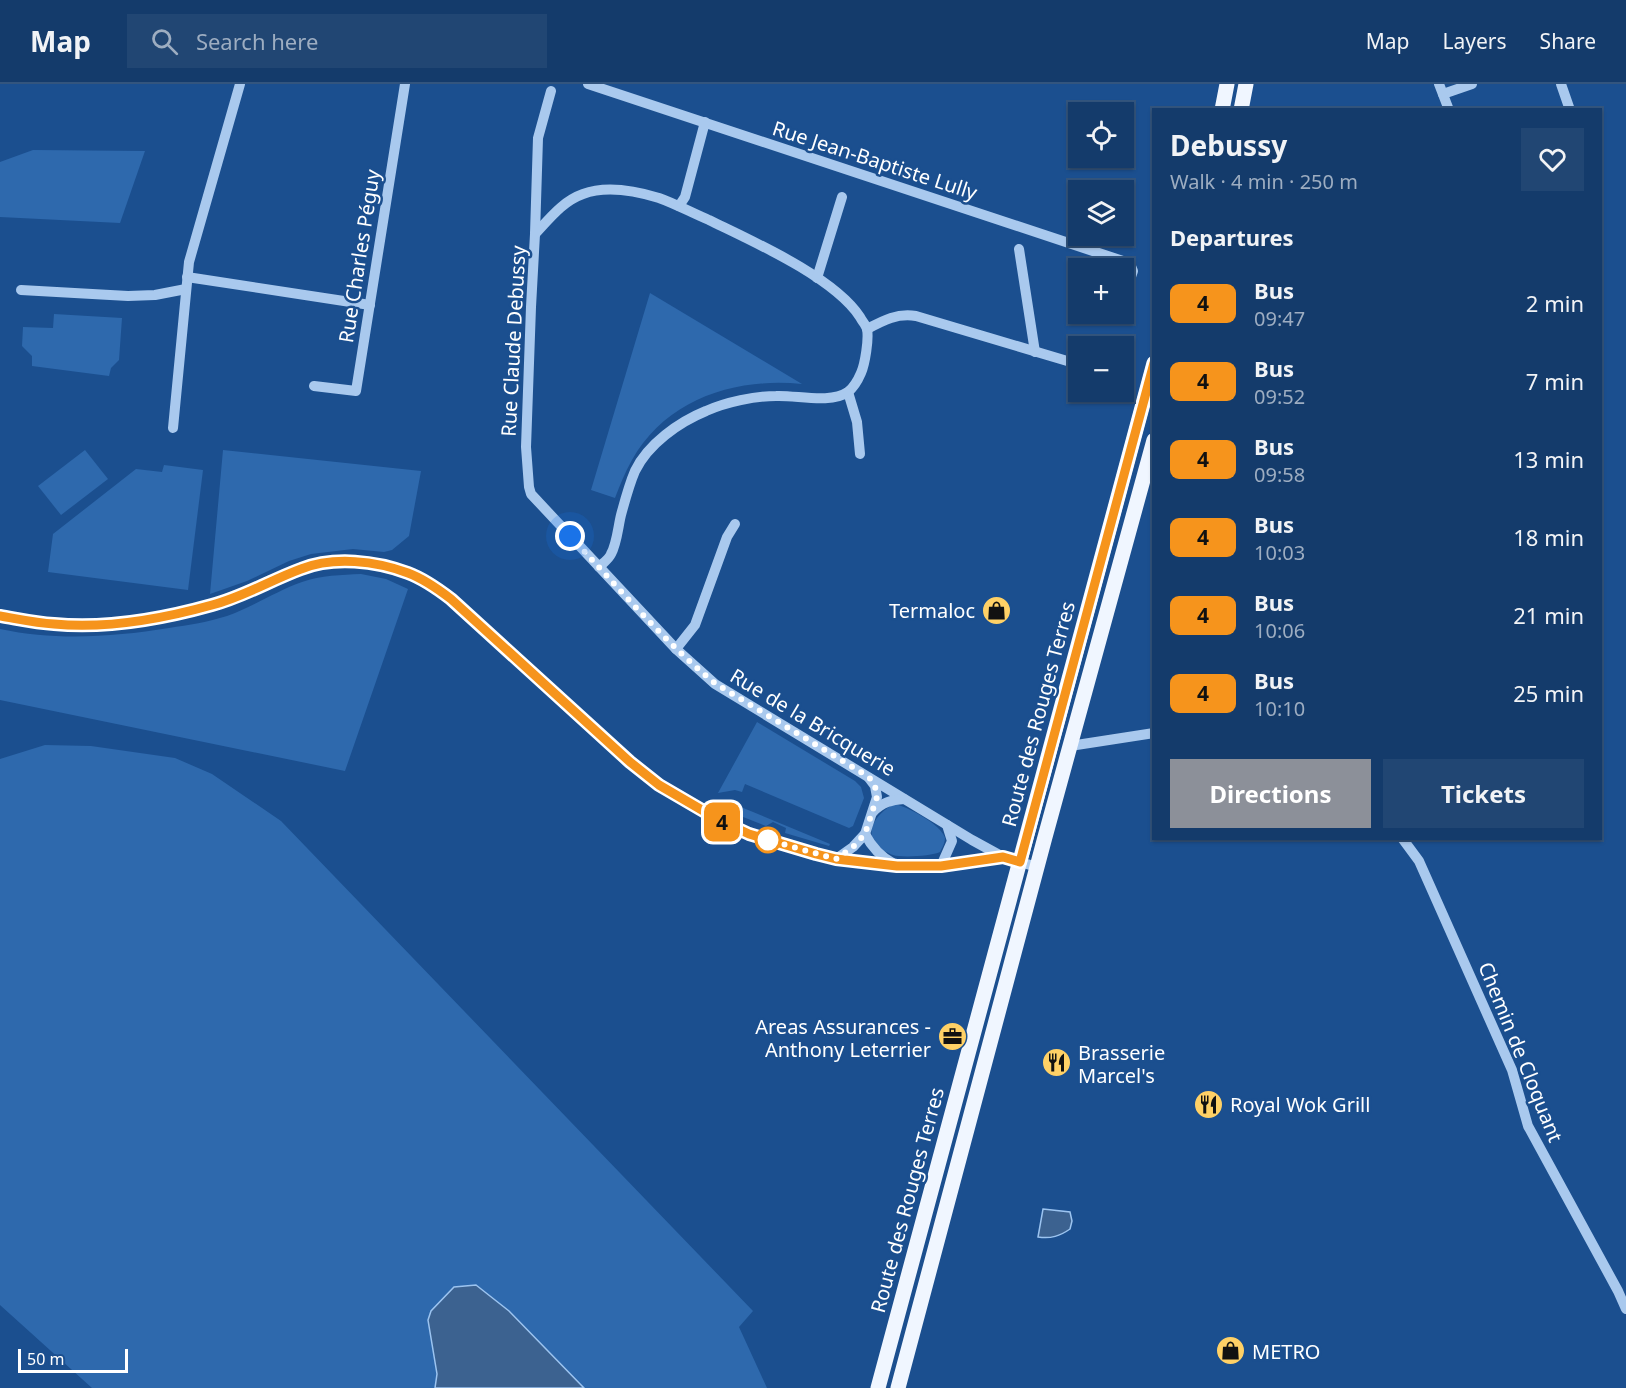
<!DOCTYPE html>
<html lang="en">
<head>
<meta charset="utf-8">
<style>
	:root { --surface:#143b6b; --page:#214673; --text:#f1f3f6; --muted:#9dadc1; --line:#33557e; --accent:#8c9099 }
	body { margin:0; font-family:"Noto Sans",sans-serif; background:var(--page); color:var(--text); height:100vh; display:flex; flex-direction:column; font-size:22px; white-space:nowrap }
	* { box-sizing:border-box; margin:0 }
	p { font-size:20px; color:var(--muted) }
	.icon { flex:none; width:33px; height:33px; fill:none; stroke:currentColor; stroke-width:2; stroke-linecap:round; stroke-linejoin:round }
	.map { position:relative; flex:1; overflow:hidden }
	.drawer { position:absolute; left:1152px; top:24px; width:450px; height:732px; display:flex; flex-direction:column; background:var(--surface); border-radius:0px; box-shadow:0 2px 4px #0004,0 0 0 2px var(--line) }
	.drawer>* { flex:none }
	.badge { padding:0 12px; border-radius:9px; font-size:21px; line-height:39px }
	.tools { position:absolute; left:1068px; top:18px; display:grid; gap:12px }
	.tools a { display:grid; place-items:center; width:66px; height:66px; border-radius:0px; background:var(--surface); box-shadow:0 2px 4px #0004,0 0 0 2px var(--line); font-size:30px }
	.scale { position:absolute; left:18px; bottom:15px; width:110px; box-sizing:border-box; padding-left:6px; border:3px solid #fff; border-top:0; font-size:16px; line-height:21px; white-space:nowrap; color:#fff; -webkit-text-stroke:4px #1b4f8f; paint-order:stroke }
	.you { position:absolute; width:30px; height:30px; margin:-15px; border:4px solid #fff; border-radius:50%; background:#1a73e8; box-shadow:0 0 0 9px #1a73e833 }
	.map>.badge { position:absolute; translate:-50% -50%; box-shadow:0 0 0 3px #fff }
	h2 { padding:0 18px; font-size:22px; line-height:54px }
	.round { display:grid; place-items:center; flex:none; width:63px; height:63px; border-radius:0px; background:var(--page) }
	.overview { display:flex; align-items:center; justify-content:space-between; height:102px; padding:0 18px }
	h1 { font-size:28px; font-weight:700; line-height:45px }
	.button { display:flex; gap:12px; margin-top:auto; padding:12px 18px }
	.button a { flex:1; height:69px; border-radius:0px; background:var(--accent); color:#fff; font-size:24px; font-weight:700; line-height:69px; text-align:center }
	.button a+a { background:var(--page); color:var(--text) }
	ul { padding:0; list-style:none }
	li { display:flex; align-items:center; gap:18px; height:78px; padding:0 18px }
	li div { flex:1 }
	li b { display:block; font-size:22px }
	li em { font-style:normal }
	li .badge { min-width:66px; font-weight:700; text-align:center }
	header { display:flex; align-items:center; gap:36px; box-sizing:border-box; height:84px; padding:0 30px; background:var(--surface); border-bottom:2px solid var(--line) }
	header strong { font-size:28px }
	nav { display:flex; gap:33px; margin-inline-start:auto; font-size:21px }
	.search { width:420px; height:54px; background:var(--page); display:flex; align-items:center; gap:15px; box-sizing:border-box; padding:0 21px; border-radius:0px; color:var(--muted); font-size:22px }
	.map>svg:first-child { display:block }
	.green { fill:#2e69ad }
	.water { fill:#3c6290; stroke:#9cc4f0; stroke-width:1.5 }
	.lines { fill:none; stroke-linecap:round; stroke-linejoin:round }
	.minor { stroke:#a9c9ee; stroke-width:10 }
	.major { stroke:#f0f6ff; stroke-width:15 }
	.line-casing { stroke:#fff; stroke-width:14 }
	.line { stroke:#f6941c; stroke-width:9 }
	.walk { stroke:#fff; stroke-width:6; stroke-dasharray:0 10.8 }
	.stop-dot { fill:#fff; stroke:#f6941c; stroke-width:3 }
	.labels { text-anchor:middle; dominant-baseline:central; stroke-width:5; stroke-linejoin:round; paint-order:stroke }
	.street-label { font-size:20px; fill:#fff; stroke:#1b4f8f }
	.poi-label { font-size:20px; fill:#fff; stroke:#1b4f8f; text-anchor:start }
</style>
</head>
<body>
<header>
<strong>Map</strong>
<div class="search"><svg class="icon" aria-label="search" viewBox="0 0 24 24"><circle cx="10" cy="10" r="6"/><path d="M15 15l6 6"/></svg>Search here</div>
<nav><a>Map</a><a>Layers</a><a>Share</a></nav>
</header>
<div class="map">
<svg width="1626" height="1304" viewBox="0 0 1626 1304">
	<rect width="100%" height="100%" fill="#1b4f8f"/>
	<g class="green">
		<polygon points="33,66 145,67 120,139 0,133 0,78"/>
		<path d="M 650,209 L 802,300 C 736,293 666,315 632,376 C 625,388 620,401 615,414 L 591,406 Z"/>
		<polygon points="54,230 122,234 119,276 111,284 109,292 32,282 32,272 22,262 23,243 53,244"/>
		<polygon points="85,366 108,395 61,431 38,402"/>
		<polygon points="223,366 421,387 409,452 392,466 384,468 353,465 311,470 289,477 247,497 210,510"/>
		<polygon points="164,381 203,386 188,506 48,488 53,450 136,385 162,388"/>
		<path d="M 361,490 L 386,495 L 408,505 L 345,687 L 0,616 L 0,545 C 56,557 113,553 169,544 C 189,541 208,538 227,532 C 253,523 276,507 302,498 C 321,491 342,491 361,490 Z"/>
		<polygon points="757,638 855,697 861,703 864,714 853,742 849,744 745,700 742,708 735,706 718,709"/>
		<polygon points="45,661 91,662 175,674 212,690 281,737 753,1227 739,1243 767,1304 92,1304 0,1221 0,675"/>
		<path d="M 894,720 C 907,722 942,741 945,754 C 945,759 942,764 940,768 C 932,772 902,774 893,771 C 892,771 885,767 884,767 C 860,752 875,730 894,720 Z"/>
		<polygon points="733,721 736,721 830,760 829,762 785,749 786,744 773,738 766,742 728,727"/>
	</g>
	<g class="water">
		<path d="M 1043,1125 L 1070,1128 L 1072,1137 L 1070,1145 C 1060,1152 1051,1155 1038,1153 Z"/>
		<polygon points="476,1201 509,1227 584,1304 435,1304 437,1290 428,1236 431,1227 454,1203"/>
	</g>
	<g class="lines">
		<g class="minor">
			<polyline points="588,0 1126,178 1131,182 1133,187 1128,201"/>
			<polyline points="1439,0 1449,26"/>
			<polyline points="1561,0 1570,26"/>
			<polyline points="551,7 538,54 535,150 531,223 526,363 529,403 531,410 676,565 715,600 972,756 1003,773 1037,783"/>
			<polyline points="1443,10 1472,0"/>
			<polyline points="679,122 685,113 705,38"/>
			<path d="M 535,150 C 550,134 563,117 583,110 C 607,101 636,107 659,114 C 676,120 692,129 709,136 C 752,157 834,193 860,233 C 862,237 866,241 867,245 C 869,255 865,280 861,289 C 858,296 853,304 848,308 C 830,320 797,311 776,312 C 755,312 726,318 706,327 C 679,338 648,360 635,387 C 629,401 625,416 621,431 C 618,443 617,459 611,470 C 609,475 603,479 599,483"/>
			<polyline points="1019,165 1035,268"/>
			<polyline points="187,193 370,221"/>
			<polyline points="817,194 842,113"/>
			<polyline points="21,206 128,212 155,211 186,205"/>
			<path d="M 867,245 C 884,236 897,229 916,232 L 1074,279"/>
			<polyline points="314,302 356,307 405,0"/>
			<polyline points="848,308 857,338 860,370"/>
			<polyline points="173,344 189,178 240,0"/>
			<path d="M 0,532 C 18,535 36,539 54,540 C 105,545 163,534 212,521 C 243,513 271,496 301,485 C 334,472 376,477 408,489 C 424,495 438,505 451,515 L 630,678 L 659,701 L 719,736 L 749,750 L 816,770 L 836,775 L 883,781 L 941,782 L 1003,773"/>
			<polyline points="676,565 695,541 727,453 735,440"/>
			<polyline points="1070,662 1154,649"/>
			<path d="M 873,728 C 882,718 892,716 904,715"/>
			<path d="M 865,750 C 872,764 881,773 894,780"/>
			<polyline points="1402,754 1419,777 1512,986 1528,1042 1618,1207 1626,1225"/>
			<polyline points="836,775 853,763 865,750 877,713 875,702 869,694"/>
			<polyline points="941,782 952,757 947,741"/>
		</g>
		<g class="major">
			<polyline points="1222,26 1227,0"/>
			<polyline points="1241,26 1246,0"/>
			<polyline points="878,1304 1154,279"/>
			<polyline points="898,1304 1045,753 1154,356"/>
		</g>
	</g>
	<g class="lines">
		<defs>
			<path id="line" d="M 0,532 C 18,535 36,539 54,540 C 106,545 162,535 212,521 C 243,513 271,496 301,485 C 334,472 376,477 408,489 C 424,495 438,505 451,515 L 630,678 L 659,701 L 719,736 L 749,750 L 816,770 L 836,775 L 897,782 L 941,782 L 1003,773 L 1020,778 L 1154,279"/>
		</defs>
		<use href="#line" class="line-casing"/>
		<use href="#line" class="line"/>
		<path class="walk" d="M 570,452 C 617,502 662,556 716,600 L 869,693 L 875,702 L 877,713 L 865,750 L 853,763 L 836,775 L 768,756"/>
	</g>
	<defs>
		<symbol id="shop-disc" viewBox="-11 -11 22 22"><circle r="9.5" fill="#ffd166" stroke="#1b4f8f"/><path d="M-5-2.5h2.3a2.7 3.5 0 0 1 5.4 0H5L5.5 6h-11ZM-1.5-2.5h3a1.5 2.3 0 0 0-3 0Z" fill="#111"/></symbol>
		<symbol id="office-disc" viewBox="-11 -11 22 22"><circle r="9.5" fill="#ffd166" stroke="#1b4f8f"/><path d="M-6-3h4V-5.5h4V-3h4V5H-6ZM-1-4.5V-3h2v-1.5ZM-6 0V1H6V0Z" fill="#111"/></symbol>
		<symbol id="restaurant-disc" viewBox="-11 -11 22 22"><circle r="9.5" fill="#ffd166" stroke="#1b4f8f"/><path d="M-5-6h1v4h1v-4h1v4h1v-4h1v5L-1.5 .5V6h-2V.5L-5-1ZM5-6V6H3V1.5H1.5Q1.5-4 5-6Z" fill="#111"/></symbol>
	</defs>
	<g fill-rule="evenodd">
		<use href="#shop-disc" x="980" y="510" width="33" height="33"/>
		<use href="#office-disc" x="936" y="936" width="33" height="33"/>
		<use href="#restaurant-disc" x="1040" y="962" width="33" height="33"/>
		<use href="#restaurant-disc" x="1192" y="1004" width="33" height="33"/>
		<use href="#shop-disc" x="1214" y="1250" width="33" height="33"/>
	</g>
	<circle class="stop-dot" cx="768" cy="756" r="12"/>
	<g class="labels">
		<g class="street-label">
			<text transform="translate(875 76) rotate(18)">Rue Jean-Baptiste Lully</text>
			<text transform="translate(359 172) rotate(-81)">Rue Charles Péguy</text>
			<text transform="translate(513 257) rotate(-87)">Rue Claude Debussy</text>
			<text transform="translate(1038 630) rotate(-75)">Route des Rouges Terres</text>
			<text transform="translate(813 638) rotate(31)">Rue de la Bricquerie</text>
			<text transform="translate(1521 968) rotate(68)">Chemin de Cloquant</text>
			<text transform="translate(907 1116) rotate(-75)">Route des Rouges Terres</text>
		</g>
		<g class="poi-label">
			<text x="975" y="526" text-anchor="end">Termaloc</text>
			<text x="931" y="942" text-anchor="end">Areas Assurances -<tspan x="931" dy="23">Anthony Leterrier</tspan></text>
			<text x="1078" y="968">Brasserie<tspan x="1078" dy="23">Marcel's</tspan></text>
			<text x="1230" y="1020">Royal Wok Grill</text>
			<text x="1252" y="1267">METRO</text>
		</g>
	</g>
</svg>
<div class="tools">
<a><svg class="icon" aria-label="locate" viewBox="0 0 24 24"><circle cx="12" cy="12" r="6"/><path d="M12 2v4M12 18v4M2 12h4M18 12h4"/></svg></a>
<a><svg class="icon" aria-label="layers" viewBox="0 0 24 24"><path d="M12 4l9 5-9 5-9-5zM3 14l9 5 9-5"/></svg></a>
<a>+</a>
<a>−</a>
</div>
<div class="scale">50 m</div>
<div class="you" style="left:570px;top:452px"></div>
<b class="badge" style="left:722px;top:738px;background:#f6941c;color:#111">4</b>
<section class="drawer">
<div class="overview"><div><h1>Debussy</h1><p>Walk · 4 min · 250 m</p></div><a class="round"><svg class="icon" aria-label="heart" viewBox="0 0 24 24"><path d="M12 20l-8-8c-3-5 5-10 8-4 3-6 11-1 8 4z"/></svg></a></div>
<h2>Departures</h2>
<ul>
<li><span class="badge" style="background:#f6941c;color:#111">4</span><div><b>Bus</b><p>09:47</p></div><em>2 min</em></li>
<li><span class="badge" style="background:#f6941c;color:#111">4</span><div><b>Bus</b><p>09:52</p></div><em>7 min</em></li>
<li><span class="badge" style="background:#f6941c;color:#111">4</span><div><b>Bus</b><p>09:58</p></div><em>13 min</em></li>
<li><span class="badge" style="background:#f6941c;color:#111">4</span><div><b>Bus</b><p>10:03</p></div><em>18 min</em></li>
<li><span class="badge" style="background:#f6941c;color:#111">4</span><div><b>Bus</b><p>10:06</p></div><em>21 min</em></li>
<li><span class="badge" style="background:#f6941c;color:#111">4</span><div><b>Bus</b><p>10:10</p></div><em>25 min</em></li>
</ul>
<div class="button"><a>Directions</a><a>Tickets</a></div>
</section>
</div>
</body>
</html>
